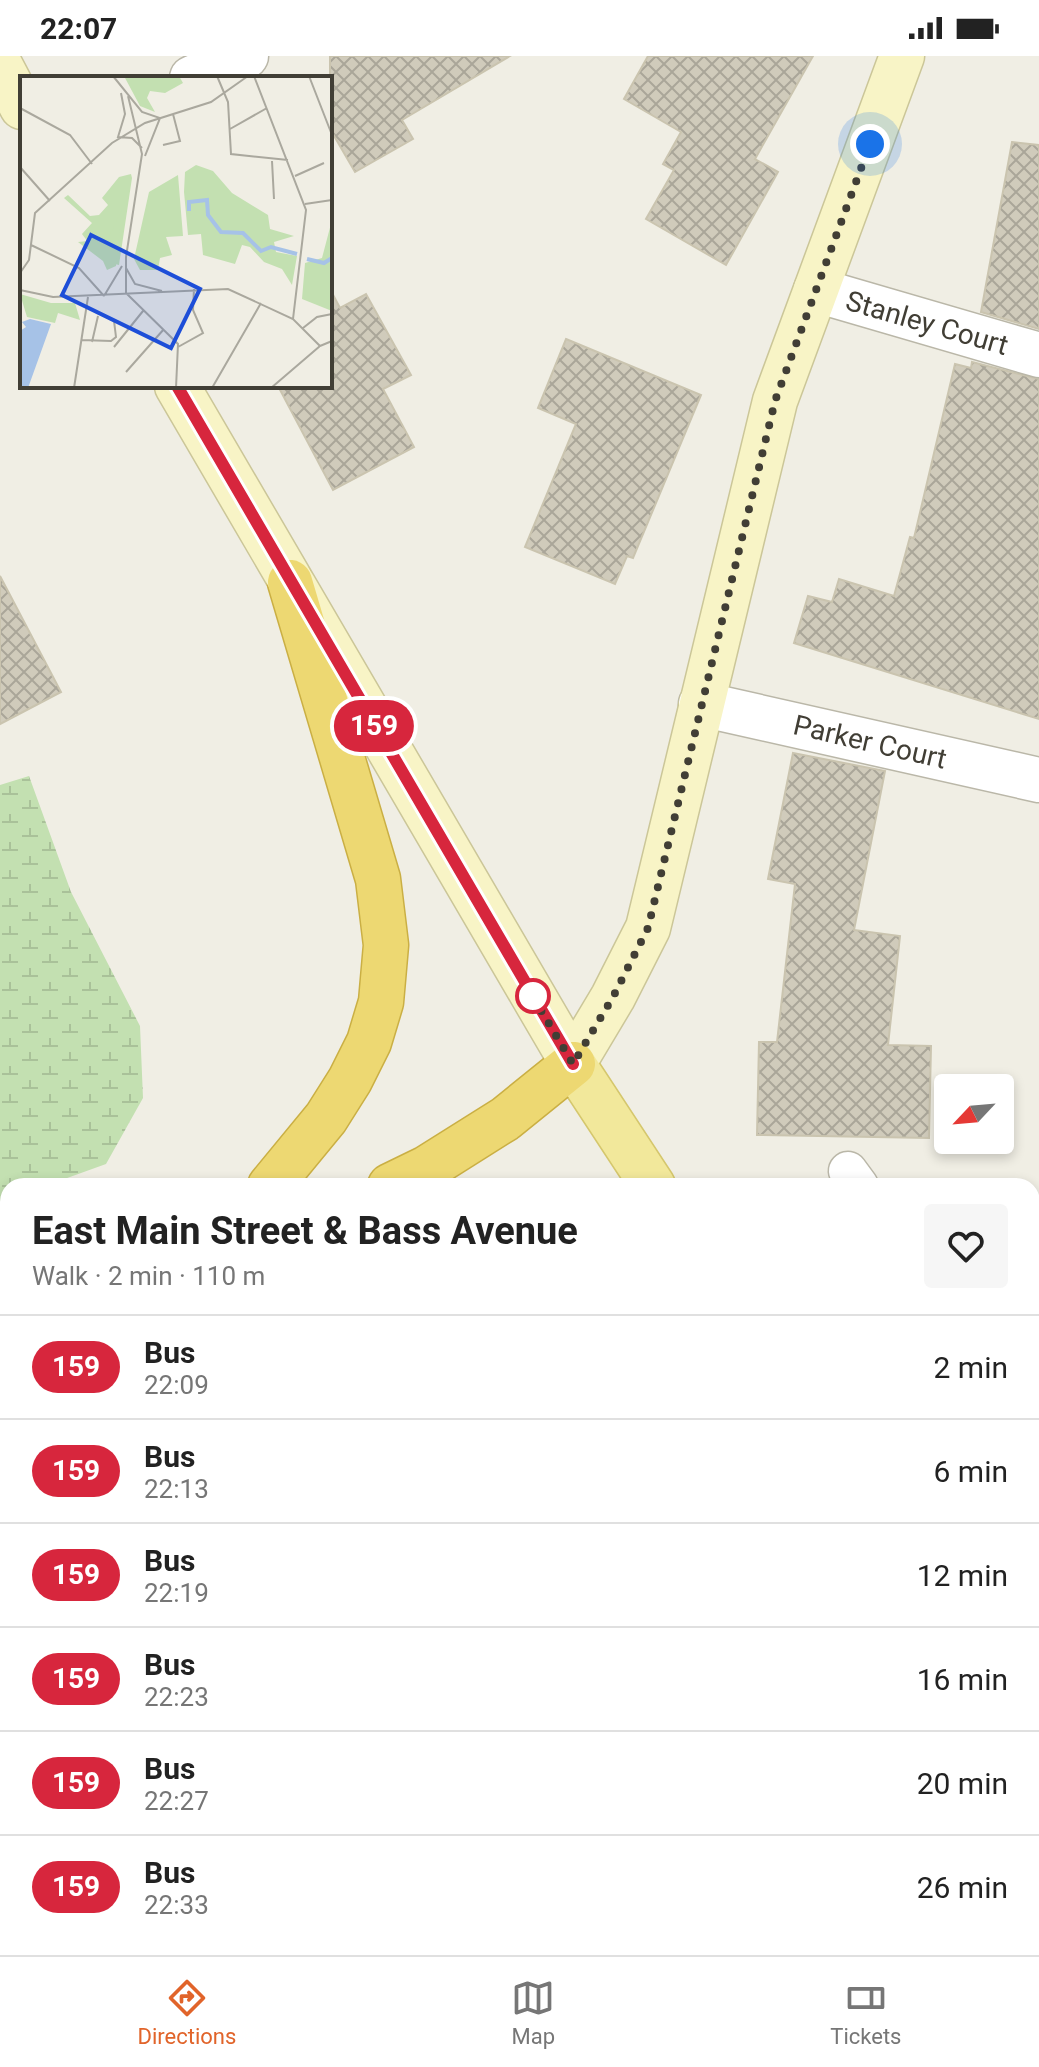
<!DOCTYPE html>
<html lang="en">
<head>
<meta charset="utf-8">
<style>
	:root { --surface:#fff; --page:#f6f6f6; --text:#222; --muted:#767676; --line:#e0e0e0; --accent:#e1642a }
	body { margin:0; font-family:Roboto,sans-serif; background:var(--page); color:var(--text); height:100vh; display:flex; flex-direction:column; font-size:30px; white-space:nowrap }
	* { box-sizing:border-box; margin:0 }
	p { font-size:26px; color:var(--muted) }
	.icon { flex:none; width:44px; height:44px; fill:none; stroke:currentColor; stroke-width:2; stroke-linecap:round; stroke-linejoin:round }
	.map { position:relative; flex:1; overflow:hidden }
	.drawer { position:absolute; left:0px; top:1122px; width:1040px; height:778px; display:flex; flex-direction:column; background:var(--surface); border-radius:24px 24px 0 0; box-shadow:0 4px 12px #0003 }
	.drawer>* { flex:none }
	.badge { padding:0 16px; border-radius:26px; font-size:28px; line-height:52px }
	.needle { width:52px; rotate:244deg }
	.tools { position:absolute; left:934px; top:1018px; display:grid; gap:16px }
	.tools a { display:grid; place-items:center; width:80px; height:80px; border-radius:8px; background:var(--surface); box-shadow:0 4px 12px #0003; font-size:40px }
	.you { position:absolute; width:40px; height:40px; margin:-20px; border:6px solid #fff; border-radius:50%; background:#1a73e8; box-shadow:0 0 0 12px #1a73e833 }
	.map>.badge { position:absolute; translate:-50% -50%; box-shadow:0 0 0 4px #fff }
	.round { display:grid; place-items:center; flex:none; width:84px; height:84px; border-radius:8px; background:var(--page) }
	.summary { display:flex; align-items:center; justify-content:space-between; height:136px; padding:0 32px }
	h1 { font-size:38px; font-weight:700; line-height:60px }
	ul { padding:0; list-style:none }
	li { display:flex; align-items:center; gap:24px; height:104px; padding:0 32px; border-top:2px solid var(--line) }
	li div { flex:1 }
	li b { display:block; font-size:30px }
	li em { font-style:normal }
	li .badge { min-width:88px; font-weight:700; text-align:center }
	.status { display:flex; justify-content:space-between; align-items:center; height:56px; padding:0 40px; background:var(--surface); direction:ltr }
	.status svg { height:22px; fill:currentColor }
	.tabs { display:flex; justify-content:space-around; align-items:center; height:112px; border-top:2px solid var(--line); background:var(--surface); font-size:22px; color:var(--muted) }
	.tabs a { display:grid; justify-items:center; gap:4px }
	.tabs .active { color:var(--accent) }
	.map>svg:first-child { display:block }
	.forest { fill:url(#forest-firs) }
	.wetland { fill:url(#wetland-marsh) }
	.building { fill:url(#building-cross-hatch); stroke:#cac4af; stroke-width:2 }
	.lines { fill:none; stroke-linecap:round; stroke-linejoin:round }
	.lane-casing { stroke:#bab7a8; stroke-width:41 }
	.street-casing { stroke:#bab7a8; stroke-width:47 }
	.secondary-casing { stroke:#cbc698; stroke-width:47 }
	.primary-casing { stroke:#d5c76d; stroke-width:47 }
	.highway-casing { stroke:#caaf44; stroke-width:47 }
	.lane { stroke:#fff; stroke-width:38 }
	.street { stroke:#fff; stroke-width:44 }
	.secondary { stroke:#f8f4c6; stroke-width:44 }
	.primary { stroke:#f2e89b; stroke-width:44 }
	.highway { stroke:#edd872; stroke-width:44 }
	.line-casing { stroke:#fff; stroke-width:18 }
	.line { stroke:#d7263d; stroke-width:12 }
	.walk { stroke:#413e35; stroke-width:8; stroke-dasharray:0 14.4 }
	.stop-dot { fill:#fff; stroke:#d7263d; stroke-width:4 }
	.labels { text-anchor:middle; dominant-baseline:central; stroke-width:7; stroke-linejoin:round; paint-order:stroke }
	.street-label { font-size:28px; fill:#413e35; stroke:#fff }
	.inset-river { fill:none; stroke:#a6c2e7; stroke-width:4 }
	.inset-road { fill:none; stroke:#aaa89e; stroke-width:2 }
	.view { fill:#1d4ed8; fill-opacity:0.15; stroke:#1d4ed8; stroke-width:4 }
	.inset-edge { fill:none; stroke:#413e35; stroke-width:4 }
</style>
</head>
<body>
<div class="status"><b>22:07</b><svg viewBox="0 0 49 12"><path d="M0 12V9h3v3zM5 12V6h3v6zM10 12V3h3v9zM15 12V0h3v12zM26 1h20v11H26zM47 4h2v5h-2z"/></svg></div>
<div class="map">
<svg width="1039" height="1899" viewBox="0 0 1039 1899">
	<defs>
		<pattern id="forest-firs" width="22" height="20" patternUnits="userSpaceOnUse" patternTransform="scale(2)"><rect width="22" height="20" fill="#c3e0b1"/><path d="M5 1l3.5 6h-7zM16 11l3.5 6h-7z" fill="#a9c199"/></pattern>
		<pattern id="wetland-marsh" width="20" height="14" patternUnits="userSpaceOnUse" patternTransform="scale(2)"><rect width="20" height="14" fill="#c3e0b1"/><path d="M1 5h8M5 5V1M11 12h8M15 12V8" fill="none" stroke="#a9c199"/></pattern>
		<pattern id="building-cross-hatch" width="8" height="8" patternUnits="userSpaceOnUse" patternTransform="scale(2)"><rect width="8" height="8" fill="#d0cbbb"/><path d="M0 0l8 8M0 8l8-8" fill="none" stroke="#aaa699"/></pattern>
	</defs>
	<rect width="100%" height="100%" fill="#f0eee4"/>
	<polygon class="forest" points="8,1357 8,1892 114,1892 114,1899 0,1899 0,1360"/>
	<g class="wetland">
		<polygon points="29,720 71,836 140,970 143,1042 106,1108 45,1130 8,1130 8,1142 0,1145 0,729"/>
		<polygon points="8,1409 8,1678 0,1672 0,1411"/>
		<polygon points="108,1892 232,1892 233,1899 111,1899"/>
	</g>
	<g class="building">
		<polygon points="330,0 510,0 402,64 413,83 355,116 330,73"/>
		<polygon points="648,0 813,0 755,103 778,116 726,209 646,163 674,114 663,108 681,76 624,43"/>
		<polygon points="1012,86 1039,89 1039,273 981,256"/>
		<polygon points="330,233 340,252 366,238 411,319 383,333 414,391 333,434 278,330 330,330"/>
		<polygon points="566,283 701,339 633,502 627,500 615,528 525,491 576,368 538,352"/>
		<polygon points="972,306 1039,323 1039,663 794,587 808,540 832,546 839,523 894,540 910,481 914,482 955,308 971,312"/>
		<polygon points="0,520 61,636 0,668"/>
		<polygon points="793,697 885,715 854,874 900,880 888,989 931,990 929,1082 757,1079 759,986 777,986 795,828 768,823"/>
	</g>
	<g class="lines">
		<defs>
			<g id="lane">
				<polyline points="848,1115 859,1130"/>
				<polyline points="1032,1301 1039,1303"/>
			</g>
			<g id="street">
				<polyline points="192,22 246,0"/>
				<polyline points="816,234 1039,299"/>
				<polyline points="701,648 1039,724"/>
				<polyline points="1032,1477 1039,1475"/>
				<polyline points="542,1899 542,1892"/>
			</g>
			<g id="secondary">
				<polyline points="0,9 22,51"/>
				<polyline points="177,330 573,1008 613,941 648,872 775,345 902,0"/>
			</g>
			<g id="primary">
				<polyline points="573,1008 653,1130"/>
				<polyline points="1032,1810 1039,1824"/>
			</g>
			<g id="highway">
				<polyline points="270,1130 326,1062 350,1024 369,986 381,946 386,889 378,823 290,526"/>
				<polyline points="390,1130 427,1112 505,1063 573,1008"/>
				<polyline points="0,1279 8,1276"/>
			</g>
		</defs>
		<use href="#lane" class="lane-casing"/>
		<use href="#street" class="street-casing"/>
		<use href="#secondary" class="secondary-casing"/>
		<use href="#primary" class="primary-casing"/>
		<use href="#highway" class="highway-casing"/>
		<use href="#lane" class="lane"/>
		<use href="#street" class="street"/>
		<use href="#secondary" class="secondary"/>
		<use href="#primary" class="primary"/>
		<use href="#highway" class="highway"/>
	</g>
	<g class="lines">
		<defs>
			<polyline id="line" points="177,330 573,1008"/>
		</defs>
		<use href="#line" class="line-casing"/>
		<use href="#line" class="line"/>
		<polyline class="walk" points="533,940 526,929 573,1008 613,941 648,872 775,345 870,88"/>
	</g>
	<circle class="stop-dot" cx="533" cy="940" r="16"/>
	<g class="labels">
		<g class="street-label">
			<text transform="translate(927 267) rotate(16)">Stanley Court</text>
			<text transform="translate(870 686) rotate(13)">Parker Court</text>
		</g>
	</g>
	<g transform="translate(20 20)">
		<rect width="312" height="312" fill="#f0eee4"/>
		<path d="M 104,0 L 159,0 L 163,7 L 145,17 L 130,15 L 127,22 L 135,36 L 120,30 ZM 111,98 L 112,102 L 99,189 L 86,186 L 68,166 L 62,158 L 72,147 L 44,122 L 48,119 L 70,140 L 79,139 L 88,129 L 82,122 L 99,101 Z" fill="#c3e0b1"/>
		<path d="M 176,89 L 193,95 L 212,117 L 248,139 L 250,153 L 274,160 L 254,166 L 256,176 L 277,180 L 272,209 L 262,193 L 244,186 L 230,171 L 222,169 L 215,188 L 183,179 L 181,158 L 168,159 L 164,116 L 165,96 ZM 158,99 L 163,160 L 146,161 L 152,179 L 140,182 L 138,194 L 120,194 L 114,183 L 129,116 ZM 102,133 L 96,190 L 87,194 L 83,185 L 58,166 L 88,163 ZM 312,144 L 312,235 L 282,223 L 285,187 L 302,182 Z" fill="#c3e0b1"/>
		<path d="M 0,218 L 31,227 L 55,227 L 60,244 L 38,237 L 35,247 L 7,241 Z" fill="#c3e0b1"/>
		<path d="M 10,243 L 31,248 L 8,312 L 0,312 L 0,255 L 6,251 L 2,246 Z" fill="#a6c2e7"/>
		<path class="inset-river" d="M 169,135 L 169,126 L 187,124 L 188,139 L 201,156 L 223,157 L 241,175 L 251,171 L 277,178M 287,183 L 304,187 L 312,182"/>
		<path class="inset-road" d="M 93,0 L 122,36 L 140,42 L 125,80M 197,0 L 208,26 L 211,78 L 268,84M 234,0 L 286,134 L 273,243M 289,0 L 312,59M 101,17 L 105,38 L 98,61 L 112,62 L 122,72M 0,32 L 50,59 L 72,88M 210,53 L 247,32M 143,69 L 160,65 L 153,38M 252,85 L 254,123M 0,91 L 30,125M 275,100 L 304,87M 285,128 L 312,124M 11,169 L 59,192 L 84,220M 106,192 L 115,208 L 142,215M 0,197 L 9,184 L 15,137 L 92,67 L 125,47 L 191,26 L 228,0M 0,214 L 33,221 L 208,213 L 273,243 L 300,270 L 312,265M 106,217 L 158,268 L 156,312M 106,217 L 106,181 L 122,78 L 108,20M 84,220 L 102,190M 283,252 L 297,241 L 312,238M 61,264 L 91,265 L 96,261 L 94,245 L 76,236M 72,266 L 78,240M 94,271 L 123,235M 158,271 L 183,257 L 173,234 L 174,213M 106,296 L 144,253M 54,312 L 68,221M 192,312 L 241,227M 251,312 L 300,270"/>
		<path class="view" d="M 71,159 L 180,213 L 151,272 L 42,219 Z"/>
		<rect width="312" height="312" class="inset-edge"/>
	</g>
</svg>
<div class="tools">
<a><svg class="needle" viewBox="-14 -14 28 28"><path d="M0-13l5 13h-10z" fill="#e53935"/><path d="M0 13l5-13h-10z" fill="#767676"/></svg></a>
</div>
<div class="you" style="left:870px;top:88px"></div>
<b class="badge" style="left:374px;top:670px;background:#d7263d;color:#fff">159</b>
<section class="drawer">
<div class="summary"><div><h1>East Main Street &amp; Bass Avenue</h1><p>Walk · 2 min · 110 m</p></div><a class="round"><svg class="icon" aria-label="heart" viewBox="0 0 24 24"><path d="M12 20l-8-8c-3-5 5-10 8-4 3-6 11-1 8 4z"/></svg></a></div>
<ul>
<li><span class="badge" style="background:#d7263d;color:#fff">159</span><div><b>Bus</b><p>22:09</p></div><em>2 min</em></li>
<li><span class="badge" style="background:#d7263d;color:#fff">159</span><div><b>Bus</b><p>22:13</p></div><em>6 min</em></li>
<li><span class="badge" style="background:#d7263d;color:#fff">159</span><div><b>Bus</b><p>22:19</p></div><em>12 min</em></li>
<li><span class="badge" style="background:#d7263d;color:#fff">159</span><div><b>Bus</b><p>22:23</p></div><em>16 min</em></li>
<li><span class="badge" style="background:#d7263d;color:#fff">159</span><div><b>Bus</b><p>22:27</p></div><em>20 min</em></li>
<li><span class="badge" style="background:#d7263d;color:#fff">159</span><div><b>Bus</b><p>22:33</p></div><em>26 min</em></li>
</ul>
</section>
</div>
<nav class="tabs">
<a class="active"><svg class="icon" aria-label="directions" viewBox="0 0 24 24"><path d="M12 3l9 9-9 9-9-9zM9 14v-3h6M13 9l2 2-2 2"/></svg>Directions</a>
<a><svg class="icon" aria-label="map" viewBox="0 0 24 24"><path d="M3 6l6-2 6 2 6-2v14l-6 2-6-2-6 2zM9 4v14M15 6v14"/></svg>Map</a>
<a><svg class="icon" aria-label="tickets" viewBox="0 0 24 24"><path d="M3 7h18v10H3zM15 7v10"/></svg>Tickets</a>
</nav>
</body>
</html>
